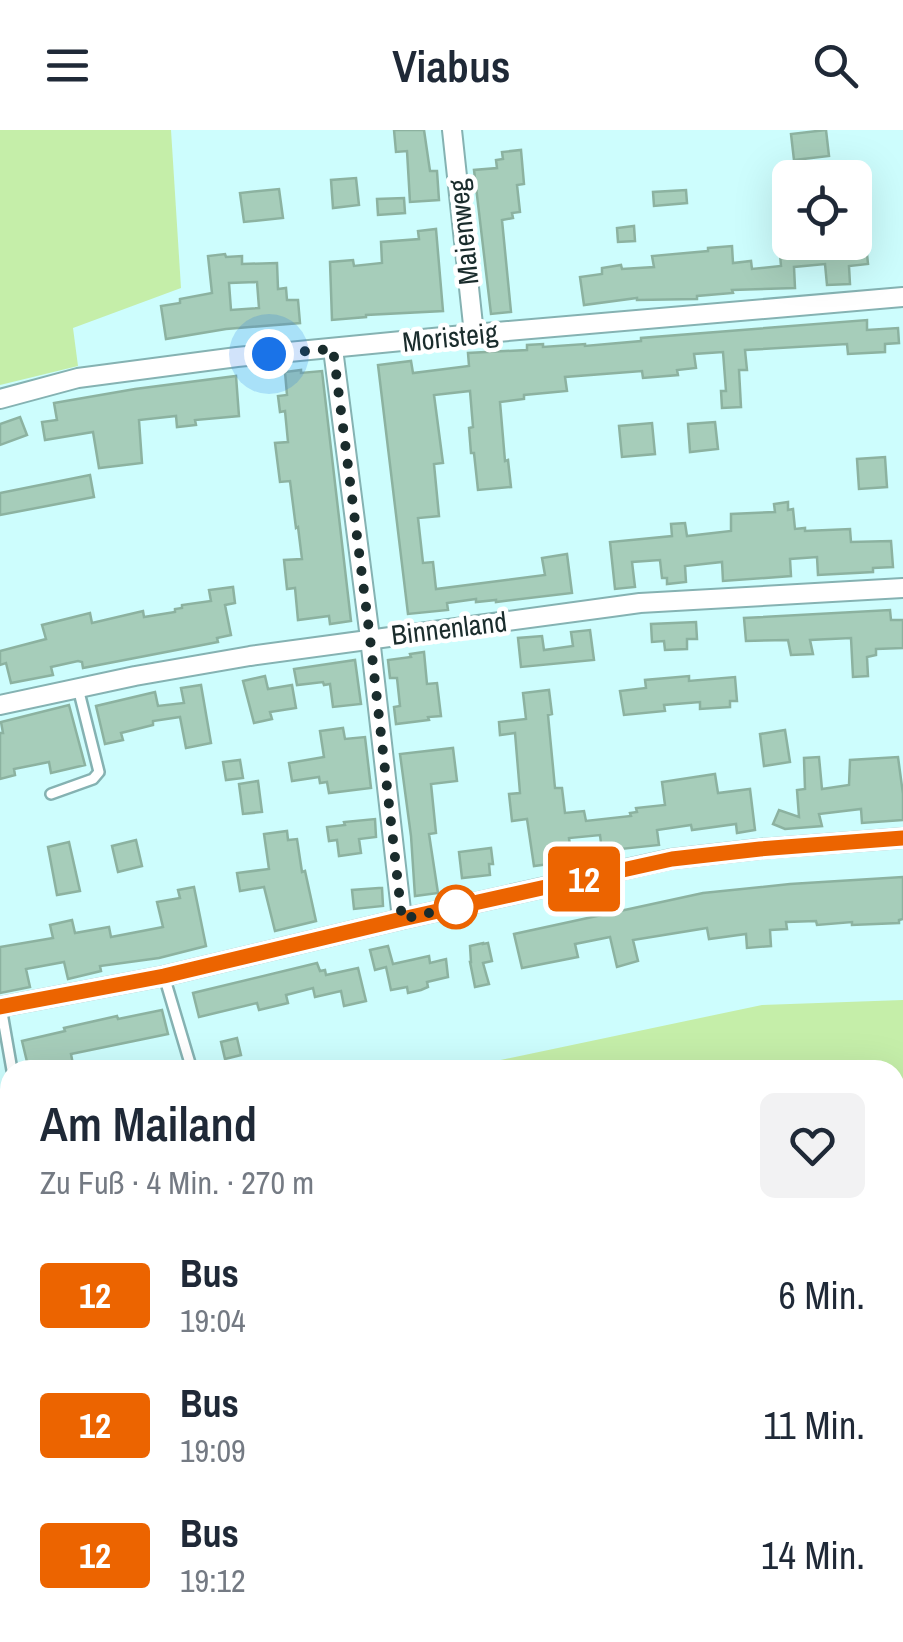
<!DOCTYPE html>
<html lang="de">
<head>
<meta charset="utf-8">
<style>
	:root { --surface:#fff; --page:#f2f2f3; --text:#1f2937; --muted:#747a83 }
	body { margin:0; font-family:"Archivo Narrow",sans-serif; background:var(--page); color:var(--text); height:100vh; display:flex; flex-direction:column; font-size:38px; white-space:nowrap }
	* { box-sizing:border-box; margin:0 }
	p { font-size:32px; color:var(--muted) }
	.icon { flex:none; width:55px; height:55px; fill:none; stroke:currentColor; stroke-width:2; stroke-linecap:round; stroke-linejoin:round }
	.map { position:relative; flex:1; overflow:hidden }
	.side { position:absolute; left:0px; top:930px; width:905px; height:582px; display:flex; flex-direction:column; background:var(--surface); border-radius:30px 30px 0 0; box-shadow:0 10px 40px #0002 }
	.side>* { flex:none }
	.badge { padding:0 20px; border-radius:8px; font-size:35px; line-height:65px }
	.fabs { position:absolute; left:772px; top:30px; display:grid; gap:20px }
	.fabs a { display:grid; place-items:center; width:100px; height:100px; border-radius:15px; background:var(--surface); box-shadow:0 10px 40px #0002; font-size:50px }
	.you { position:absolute; width:50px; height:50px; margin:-25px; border:8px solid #fff; border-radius:50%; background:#1a73e8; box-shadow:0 0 0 15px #1a73e833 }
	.map>.badge { position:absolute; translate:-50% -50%; box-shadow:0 0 0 5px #fff }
	.round { display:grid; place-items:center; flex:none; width:105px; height:105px; border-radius:15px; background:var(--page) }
	.headline { display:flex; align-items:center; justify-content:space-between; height:170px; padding:0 40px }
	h1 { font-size:48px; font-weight:600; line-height:75px }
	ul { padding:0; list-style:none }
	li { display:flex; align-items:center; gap:30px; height:130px; padding:0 40px }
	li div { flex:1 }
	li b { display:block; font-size:38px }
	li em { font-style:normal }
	li .badge { min-width:110px; font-weight:700; text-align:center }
	header { display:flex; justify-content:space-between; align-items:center; height:130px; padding:0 40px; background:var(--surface); font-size:45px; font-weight:600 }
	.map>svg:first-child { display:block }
	.green { fill:#c5eea9 }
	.building { fill:#a6cdba; stroke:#8cb2a0; stroke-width:2.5; fill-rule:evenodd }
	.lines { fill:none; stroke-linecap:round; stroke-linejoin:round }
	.lane-casing { stroke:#85b2b2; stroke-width:14 }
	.street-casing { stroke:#85b2b2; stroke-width:22 }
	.lane { stroke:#fff; stroke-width:9 }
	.street { stroke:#fff; stroke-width:18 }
	.line-casing { stroke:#fff; stroke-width:22 }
	.line { stroke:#ec6400; stroke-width:15 }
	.walk { stroke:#1a2c2c; stroke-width:10; stroke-dasharray:0 18 }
	.stop-dot { fill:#fff; stroke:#ec6400; stroke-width:5 }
	.labels { text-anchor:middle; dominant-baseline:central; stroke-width:9; stroke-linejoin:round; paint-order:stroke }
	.street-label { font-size:28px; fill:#1a2c2c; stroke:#fff }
</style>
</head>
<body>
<header><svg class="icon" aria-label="menu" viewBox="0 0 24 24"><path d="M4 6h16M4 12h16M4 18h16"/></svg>Viabus<svg class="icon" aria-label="search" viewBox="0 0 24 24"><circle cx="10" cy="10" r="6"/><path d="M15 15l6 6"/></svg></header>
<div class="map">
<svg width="903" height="1512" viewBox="0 0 903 1512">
	<rect width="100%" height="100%" fill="#cdfdfd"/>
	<g class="green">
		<polygon points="0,0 171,0 181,158 73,198 78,236 0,255"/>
		<polygon points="903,870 903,1512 0,1512 0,1098 10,1093 10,1502 895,1502 895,940 453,940 762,875"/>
	</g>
	<g class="building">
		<polygon points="394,0 424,0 430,41 437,41 439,70 410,72 407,21 396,22"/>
		<polygon points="826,0 829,26 794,30 791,4"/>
		<polygon points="521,20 524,54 517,55 520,82 512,83 513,88 502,90 511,182 491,184 474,40 497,38 496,30 503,29 502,22"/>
		<polygon points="356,48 359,75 333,78 331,50"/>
		<polygon points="279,59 283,88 244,92 240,63"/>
		<polygon points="686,60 687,73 654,76 653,62"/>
		<polygon points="404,68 405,83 378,85 377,69"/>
		<polygon points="634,96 635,111 618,112 617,98"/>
		<polygon points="436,99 443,181 366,185 366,187 332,190 330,132 353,130 354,136 382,133 381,112 419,109 418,101"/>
		<polygon points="779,112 795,112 795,118 866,114 868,134 849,136 850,154 827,155 825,134 794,137 795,158 732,160 733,163 697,166 697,169 637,170 637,168 584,175 580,147 602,144 602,138 621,135 622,139 654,137 652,126 708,121 708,118 732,116 733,133 751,131 752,139 781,136"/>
		<path d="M 225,124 L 226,127 L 242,126 L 242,134 L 277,133 L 278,159 L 286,158 L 287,170 L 298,170 L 300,193 L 226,199 L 166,209 L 161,176 L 180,173 L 180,169 L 212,163 L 208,126 ZM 257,152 L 259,178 L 231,180 L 229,153 Z"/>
		<polygon points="867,190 867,200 898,198 899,213 885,214 885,222 848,224 847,214 745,220 747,240 739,240 741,277 722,278 721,261 726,261 723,222 694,224 696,238 677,240 678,245 643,248 642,241 565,247 567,261 524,265 524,269 500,272 505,331 508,330 511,357 478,360 474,323 471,323 469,298 473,297 470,261 434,265 443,333 434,334 439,386 418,388 423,433 433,432 436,459 545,445 542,428 567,424 572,463 496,472 496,470 476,472 476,469 447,473 448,480 408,484 378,235 411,231 413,243 469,236 468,223 527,220 527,215 543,214 543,217 585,214 585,216 641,211 641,208"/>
		<polygon points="301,240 301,243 322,241 351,491 330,494 329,486 298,490 295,458 287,459 284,430 302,429 298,397 296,398 290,351 280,352 275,313 288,312 285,281 280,282 278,266 287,265 285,242"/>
		<polygon points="236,246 239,286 195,290 196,295 177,297 176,286 139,290 142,333 99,338 93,302 45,310 42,292 57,290 54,273 135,259"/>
		<polygon points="20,287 27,305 0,315 0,294"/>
		<polygon points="715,292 718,319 690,322 688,294"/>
		<polygon points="652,293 655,324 622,327 619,296"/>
		<polygon points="885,327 887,357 859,359 857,329"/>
		<polygon points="90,345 94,367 0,385 0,363"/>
		<polygon points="788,372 788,380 793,379 795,399 805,398 805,401 850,399 851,412 891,411 893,437 873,438 873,442 818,445 817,427 790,429 791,446 723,451 722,432 685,436 686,452 667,454 667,448 662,448 660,430 632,432 635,457 615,459 610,412 672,406 671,394 685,393 687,406 731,401 731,384 775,382 774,374"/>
		<polygon points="233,457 235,473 225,475 231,505 217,508 218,512 83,538 82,532 78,531 51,537 53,545 11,553 6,533 0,535 0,521 46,509 42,495 90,483 92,493 143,481 144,487 175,482 175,479 182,478 182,475 211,471 209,460"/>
		<polygon points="890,480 891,490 903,490 903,518 876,519 876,525 867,527 868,546 853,547 851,508 810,510 813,524 791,525 788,510 746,511 744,488"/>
		<polygon points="696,492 697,509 687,509 687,519 665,520 664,511 652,512 651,494"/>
		<polygon points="590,500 594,530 521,537 518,508 542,506 544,520 573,516 571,502"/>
		<polygon points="424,522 427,554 437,553 441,586 428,587 429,590 396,594 394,577 400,576 397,548 390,548 388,530 411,527 410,524"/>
		<polygon points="355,530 361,574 333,577 330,554 324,555 323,552 297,555 294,539"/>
		<polygon points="265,546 268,559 292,555 296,578 270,582 272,589 254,593 243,551"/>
		<polygon points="689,546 689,551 735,547 737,571 730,571 730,577 700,579 700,572 664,575 665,581 624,585 620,561 646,558 645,550"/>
		<polygon points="201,555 211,613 186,618 180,587 153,591 153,595 121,603 123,610 105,614 96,576 155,562 158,576 184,573 181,558"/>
		<polygon points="549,560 552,584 548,585 555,658 562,658 565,683 584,681 586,691 631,686 630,683 637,682 636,678 665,675 662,652 715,644 718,663 750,659 755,700 737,703 736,694 692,700 691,695 657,700 659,715 602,721 600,705 569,708 572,731 534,736 527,689 512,691 509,664 520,663 515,603 500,605 499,592 526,589 523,563"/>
		<polygon points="69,575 85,635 51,643 49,632 14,639 15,645 0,649 0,603 3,603 1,592"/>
		<polygon points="343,598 345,609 365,607 371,658 329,663 327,652 320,653 319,647 292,651 289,633 324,627 320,601"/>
		<polygon points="785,600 790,632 764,636 760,604"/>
		<polygon points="453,618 457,651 431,654 436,703 429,704 438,763 415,766 411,706 400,624"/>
		<polygon points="819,627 822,659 849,655 850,630 898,627 903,664 903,690 862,693 861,679 819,684 822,696 785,699 773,694 779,680 799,687 797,660 805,659 804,628"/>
		<polygon points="240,630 243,648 226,650 223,632"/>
		<polygon points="258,651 262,682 243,684 239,654"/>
		<polygon points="375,689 376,707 359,709 361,723 339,726 337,710 329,711 327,697 345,695 344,692"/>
		<polygon points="287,701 288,710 297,709 302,742 305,741 316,791 275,801 264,757 240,761 237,743 269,739 264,704"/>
		<polygon points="136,710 142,736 118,742 112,716"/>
		<polygon points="69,712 80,761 57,765 48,717"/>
		<polygon points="491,718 493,734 489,734 490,745 462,748 459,722"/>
		<polygon points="903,747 903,789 899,790 899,793 852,795 852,792 817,795 816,791 786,792 787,799 770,800 771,816 747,818 746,804 709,809 707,798 633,810 638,831 617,837 610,807 575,814 578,827 522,838 514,804 703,763 790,754"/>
		<polygon points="194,757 206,816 159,828 100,836 101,841 68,849 64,832 26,839 30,857 0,863 0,817 53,808 50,795 72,790 75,803 109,797 111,807 163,797 157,772 180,768 178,760"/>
		<polygon points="379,758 382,758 383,776 354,779 352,760"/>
		<polygon points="483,813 483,814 488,813 492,831 483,833 489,854 475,857 470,832 471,832 470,816"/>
		<polygon points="388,816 393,834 429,826 430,833 446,829 448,847 427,852 428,857 421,860 408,863 407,857 391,860 386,837 375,840 370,820"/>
		<polygon points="317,833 320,841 325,840 326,845 358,838 366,871 344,876 341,861 315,867 313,858 286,865 288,873 259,880 257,873 199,887 193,863"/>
		<polygon points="162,880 168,904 71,924 74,940 29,940 22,911 65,901 64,898 117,886 118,889"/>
		<polygon points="237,908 241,925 225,929 221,912"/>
	</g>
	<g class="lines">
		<defs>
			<g id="lane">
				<polyline points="51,664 93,649 99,642 78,558"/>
				<polyline points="164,846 192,940"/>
				<polyline points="1,877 12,940"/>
			</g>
			<g id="street">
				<polyline points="452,0 474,204"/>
				<polyline points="333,219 370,508 402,789"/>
				<polyline points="0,269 78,248 237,227 474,204 903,167"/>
				<polyline points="0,575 135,546 250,526 611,477 640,473 903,458"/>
				<polyline points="0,877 164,846 402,789 671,729 759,719 903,708"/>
			</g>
		</defs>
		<use href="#lane" class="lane-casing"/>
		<use href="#street" class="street-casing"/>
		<use href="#lane" class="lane"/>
		<use href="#street" class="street"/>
	</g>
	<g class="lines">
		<defs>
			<polyline id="line" points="0,877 164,846 402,789 672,729 760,719 903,708"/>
		</defs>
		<use href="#line" class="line-casing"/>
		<use href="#line" class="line"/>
		<polyline class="walk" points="269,224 333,219 370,508 402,789 456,777"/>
	</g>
	<circle class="stop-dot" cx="456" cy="777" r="20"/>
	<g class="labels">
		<g class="street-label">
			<text transform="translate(463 102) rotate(-96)">Maienweg</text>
			<text transform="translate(450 207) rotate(-6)">Moristeig</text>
			<text transform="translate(449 498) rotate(-7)">Binnenland</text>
		</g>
	</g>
</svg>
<div class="fabs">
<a><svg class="icon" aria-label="locate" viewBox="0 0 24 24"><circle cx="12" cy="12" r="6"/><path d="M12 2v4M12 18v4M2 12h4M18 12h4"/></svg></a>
</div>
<div class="you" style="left:269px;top:224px"></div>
<b class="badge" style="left:584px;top:749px;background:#ec6400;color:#fff">12</b>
<section class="side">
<div class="headline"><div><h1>Am Mailand</h1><p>Zu Fuß · 4 Min. · 270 m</p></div><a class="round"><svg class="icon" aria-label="heart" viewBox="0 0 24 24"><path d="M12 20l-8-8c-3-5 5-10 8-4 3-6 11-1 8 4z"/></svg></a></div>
<ul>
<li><span class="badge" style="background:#ec6400;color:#fff">12</span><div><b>Bus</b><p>19:04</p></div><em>6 Min.</em></li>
<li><span class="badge" style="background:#ec6400;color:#fff">12</span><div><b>Bus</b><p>19:09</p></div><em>11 Min.</em></li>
<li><span class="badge" style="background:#ec6400;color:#fff">12</span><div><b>Bus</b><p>19:12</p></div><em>14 Min.</em></li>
</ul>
</section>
</div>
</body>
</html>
